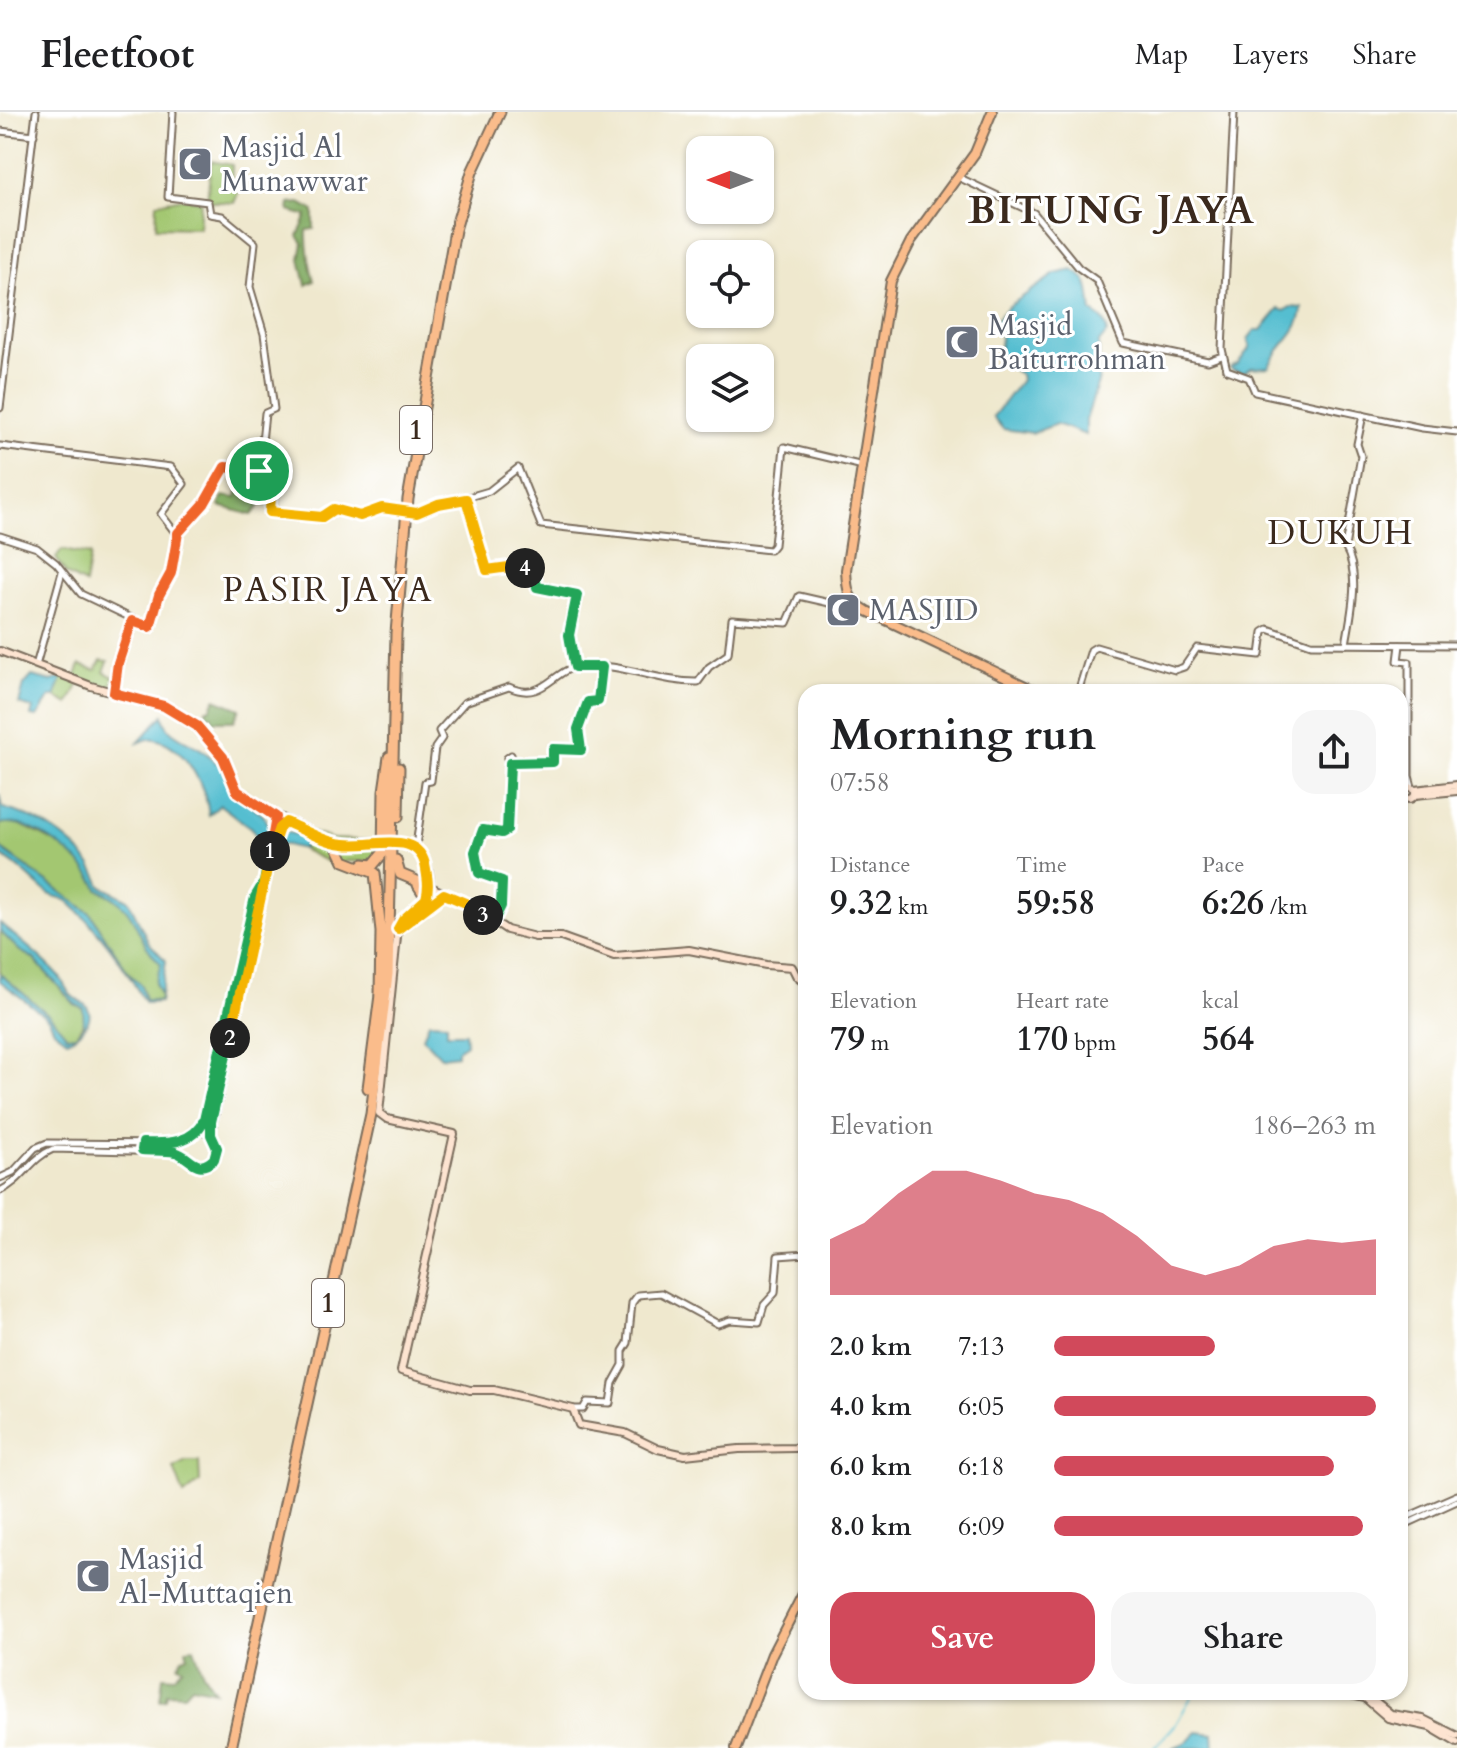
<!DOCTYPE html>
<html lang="en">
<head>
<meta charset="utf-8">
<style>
	body { margin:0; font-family:Cardo,serif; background:#f6f6f6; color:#202124; height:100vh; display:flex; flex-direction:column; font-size:30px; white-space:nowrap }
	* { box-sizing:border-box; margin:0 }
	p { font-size:26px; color:#757577 }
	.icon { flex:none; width:44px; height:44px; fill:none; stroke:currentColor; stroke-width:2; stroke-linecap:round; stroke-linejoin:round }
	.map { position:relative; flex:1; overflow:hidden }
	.drawer { position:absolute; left:798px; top:572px; width:610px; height:1016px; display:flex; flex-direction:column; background:#fff; border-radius:24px; box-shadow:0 2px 6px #0004 }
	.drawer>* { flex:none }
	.needle { width:52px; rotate:270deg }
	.fabs { position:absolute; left:686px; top:24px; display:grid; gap:16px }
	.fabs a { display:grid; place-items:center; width:88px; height:88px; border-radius:16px; background:#fff; box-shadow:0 2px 6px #0004; font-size:40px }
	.pin { position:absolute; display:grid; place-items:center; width:68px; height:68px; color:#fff; margin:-34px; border:4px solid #fff; border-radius:50%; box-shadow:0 2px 8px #0007 }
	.km { position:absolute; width:40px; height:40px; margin:-20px; border-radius:50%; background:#222; color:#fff; font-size:22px; line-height:40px; text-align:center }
	.round { display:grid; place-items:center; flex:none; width:84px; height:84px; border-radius:24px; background:#f6f6f6 }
	.headline { display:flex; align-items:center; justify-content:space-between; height:136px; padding:0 32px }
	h1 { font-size:44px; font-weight:700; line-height:60px }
	.figures { display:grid; grid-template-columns:repeat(3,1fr); gap:12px; height:136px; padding:8px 32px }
	.figures div { display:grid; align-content:center }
	.figures b { font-size:34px; font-weight:700 }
	.figures small { font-size:22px; font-weight:400 }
	.figures p { font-size:22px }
	.chart { height:224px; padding:16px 32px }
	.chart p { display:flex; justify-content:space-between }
	.chart svg { width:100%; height:144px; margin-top:8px; fill:#d1495b; opacity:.7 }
	.action { display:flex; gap:16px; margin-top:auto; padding:16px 32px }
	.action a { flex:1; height:92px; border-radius:24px; background:#d1495b; color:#fff; font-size:32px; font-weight:700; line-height:92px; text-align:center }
	.action a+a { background:#f6f6f6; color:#202124 }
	ul { padding:0 32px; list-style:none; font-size:26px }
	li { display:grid; grid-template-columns:128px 96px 1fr; align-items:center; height:60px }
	li i { height:20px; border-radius:10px; background:#d1495b }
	header { display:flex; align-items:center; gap:48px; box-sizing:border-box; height:112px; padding:0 40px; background:#fff; border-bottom:2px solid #e0e0e0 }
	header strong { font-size:38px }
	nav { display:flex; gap:44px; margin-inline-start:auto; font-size:28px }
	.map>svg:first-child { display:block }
	.green { fill:#a3c771; stroke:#6f7848; stroke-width:2 }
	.forest { fill:#82ac63; stroke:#5e6b40; stroke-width:2 }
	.water { fill:#54bed0; stroke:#487477; stroke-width:2 }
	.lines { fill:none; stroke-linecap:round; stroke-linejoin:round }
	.stream { stroke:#54bed0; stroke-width:2 }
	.tertiary-casing { stroke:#7a6c5c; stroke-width:9 }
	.secondary-casing { stroke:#7a6c5c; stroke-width:10 }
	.trunk-casing { stroke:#7a6c5c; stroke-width:12 }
	.motorway-casing { stroke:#7a6c5c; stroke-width:13 }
	.tertiary { stroke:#fff; stroke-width:5 }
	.secondary { stroke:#fde4d1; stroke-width:6 }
	.trunk { stroke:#fabc8b; stroke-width:8 }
	.motorway { stroke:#fabc8b; stroke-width:9 }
	.tertiary-bridge-casing { stroke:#7a6c5c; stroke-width:9; stroke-linecap:butt }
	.secondary-bridge-casing { stroke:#7a6c5c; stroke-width:10; stroke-linecap:butt }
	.tertiary-bridge { stroke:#fff; stroke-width:5 }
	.secondary-bridge { stroke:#fde4d1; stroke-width:6 }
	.split-1-casing { stroke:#fff; stroke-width:16 }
	.split-2-casing { stroke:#fff; stroke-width:16 }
	.split-3-casing { stroke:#fff; stroke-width:16 }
	.split-4-casing { stroke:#fff; stroke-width:16 }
	.split-5-casing { stroke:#fff; stroke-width:16 }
	.split-1 { stroke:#f0652b; stroke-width:10 }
	.split-2 { stroke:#22a559; stroke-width:10 }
	.split-3 { stroke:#f5b400; stroke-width:10 }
	.split-4 { stroke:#22a559; stroke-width:10 }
	.split-5 { stroke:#f5b400; stroke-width:10 }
	.labels { text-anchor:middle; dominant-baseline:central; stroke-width:6; stroke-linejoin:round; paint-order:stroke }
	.shield { fill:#fff; stroke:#766a62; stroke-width:2 }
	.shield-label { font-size:28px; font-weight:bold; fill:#3b2a1e }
	.worship-label { font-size:30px; fill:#5b616d; stroke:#fff; text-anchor:start }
	.quarter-label { font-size:34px; letter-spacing:2px; fill:#3b2a1e; stroke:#fff }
	.district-label { font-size:38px; font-weight:bold; letter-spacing:2px; fill:#3b2a1e; stroke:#fff }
</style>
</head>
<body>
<header>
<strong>Fleetfoot</strong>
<nav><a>Map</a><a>Layers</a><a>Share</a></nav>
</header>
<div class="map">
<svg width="1457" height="1636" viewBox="0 0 1457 1636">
	<rect width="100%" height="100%" fill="#fff"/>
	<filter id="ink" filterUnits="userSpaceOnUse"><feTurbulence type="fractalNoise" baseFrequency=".0125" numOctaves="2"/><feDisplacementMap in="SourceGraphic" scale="16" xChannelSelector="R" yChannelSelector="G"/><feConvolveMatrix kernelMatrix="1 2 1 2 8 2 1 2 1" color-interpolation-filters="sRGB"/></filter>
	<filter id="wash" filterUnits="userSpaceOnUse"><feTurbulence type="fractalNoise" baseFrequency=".006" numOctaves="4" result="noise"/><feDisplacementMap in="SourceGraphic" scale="32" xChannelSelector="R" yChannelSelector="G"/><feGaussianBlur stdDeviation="1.8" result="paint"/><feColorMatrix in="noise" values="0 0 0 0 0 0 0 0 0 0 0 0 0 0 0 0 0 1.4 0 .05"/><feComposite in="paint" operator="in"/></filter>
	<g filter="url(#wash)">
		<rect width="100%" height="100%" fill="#efe8ce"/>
		<g class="green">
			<path d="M211,49L232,53L231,76L239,79L234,91L207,89Z"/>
			<path d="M182,86L201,89L199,116L156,115L157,91Z"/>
			<path d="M62,438L90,443L85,472L66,462L56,446Z"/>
			<path d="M101,548L108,549L104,560L114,565L109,581L79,571L69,592L55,585L64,561L75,566L80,553L96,558Z"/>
			<path d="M12,709C27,716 65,732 76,745C93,764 100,779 124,790L152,842L162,852L155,871L161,885L158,889L145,888L141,873L129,862L90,801L0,736V712Z"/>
			<path d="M309,720L332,727L382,729L373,750L346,749L341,756L303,738Z"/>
			<path d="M0,819L20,839L33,846L74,892L83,896L86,906L76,923L67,924L51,905L0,862Z"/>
			<path d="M186,1350H199L200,1370L184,1383L174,1357Z"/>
		</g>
		<g class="forest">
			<path d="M300,91L314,99V117L307,118C306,136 310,154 314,169L306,173L300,147L303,131L298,124L307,104L289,99L290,92Z"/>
			<path d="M252,360L259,361V372H270V382L280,384V396L262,391L252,403L219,394L223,384L236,386L239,378L249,380Z"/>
			<path d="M215,587L240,597L234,609H213L211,603H206V597H210Z"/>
			<path d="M194,1536L203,1561L215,1579L192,1574L185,1582L167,1581L166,1587L160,1588L163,1564L174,1565L183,1556L178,1553L182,1546L188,1544L186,1537Z"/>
		</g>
		<g class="water">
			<path d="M1073,158C1092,169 1089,180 1092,200C1101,205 1107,210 1107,221L1099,231V267L1086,308V323L1056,312L1033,321L1003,317L993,305L1021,268L1020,262L998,248L1001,226L994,211L1008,195L1055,162Z"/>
			<path d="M1290,195L1302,196C1301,222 1276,234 1269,255L1250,256L1244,261L1232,258L1230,256L1238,252L1250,235L1248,227L1255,218H1261L1279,197L1285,199Z"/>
			<path d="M32,564L51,569L62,566L55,585H50L37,605L31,604L33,596L19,592L24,573Z"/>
			<path d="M163,603C165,628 200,629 215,650L222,651L233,678L263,703L271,716L306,725L303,737L258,726L251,716L220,693L209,703C206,675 186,634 155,627C148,625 142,630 138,631Z"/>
			<path d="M0,682L3,696C42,706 87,734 101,774L128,788L149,831L166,849L160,890L145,891C126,856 100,819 70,791C63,784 54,786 48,781C31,769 19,752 0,743V736L90,801L129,862L141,873L145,888L158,889L161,885L155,871L161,852C131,823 143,798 98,777C87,749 30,704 0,712Z"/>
			<path d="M0,811C19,828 40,843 57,862C63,868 65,877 71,883C75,888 82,889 86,894C97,907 78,925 67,928L54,918L49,907L0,869V862L51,905L67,924L76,923L84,914L83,896L75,892L33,846L20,839L0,819Z"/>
			<path d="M429,910L447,911V921H465L466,932L457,938V943L441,945L423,926Z"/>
			<path d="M1197,1620L1213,1622L1214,1636H1172L1187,1630Z"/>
		</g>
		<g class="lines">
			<path class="stream" d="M1154,1636L1176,1612L1194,1580"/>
		</g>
	</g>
	<g filter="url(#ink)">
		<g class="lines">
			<g class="tertiary-casing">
				<g id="tertiary">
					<path d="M173,0L168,85L208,90L210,102L222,104L255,131L250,175L264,222L274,297L265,301L259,359"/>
					<path d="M1234,0L1222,237L1227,258L1249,266L1255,280L1422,316L1457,320"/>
					<path d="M0,19L34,23"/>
					<path d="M958,65L1034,101L1079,156L1097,169L1123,231L1208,249L1222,244"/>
					<path d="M0,296L36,0"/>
					<path d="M0,334L171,355L184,372L161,402L177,423"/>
					<path d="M466,387L488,459L521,454L534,463L537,475L577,483L569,523L575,555"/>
					<path d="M414,401L489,379L518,356L541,413L770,438L774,433L784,335L863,354"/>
					<path d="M0,424L37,436L56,451L81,482L150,515L159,483L171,461L178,421L204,392L226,355L272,361L270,400L322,405L334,397L360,404L377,397L393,398"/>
					<path d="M1346,532C1351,502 1361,462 1345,435L1361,344L1357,332L1363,303"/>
					<path d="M1400,533L1398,549L1409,550V664L1412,675"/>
					<path d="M37,550L62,460"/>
					<path d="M1078,580L1091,538L1096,535L1175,558L1184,555L1197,536L1260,543L1263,520L1268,517L1311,532L1457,533"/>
					<path d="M114,581L118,551L132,509"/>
					<path d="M511,643L513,648L509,649L507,646Z"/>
					<path d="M510,651L553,652V637L581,638L578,617L588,590L598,589L602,555"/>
					<path d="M416,734L425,670L431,669L435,636L442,626L439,619L465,590L509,575C545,591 552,556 582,554C621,550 660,571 698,570L709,555L728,542L732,507L787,511L799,484L834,492L848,484"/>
					<path d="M494,809L501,794L502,769L479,761L475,742L483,718L502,721L507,718L508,648"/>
					<path d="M199,1018L206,1003L255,788L264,770L277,715L276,705"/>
					<path d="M211,1022L265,771"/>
					<path d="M0,1066L13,1060L35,1036L47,1031L173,1032L202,1019L211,1023L217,1036L214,1047L202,1054C188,1053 185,1042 172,1040L53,1037C31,1046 22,1069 0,1079"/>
					<path d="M573,1297H583L587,1290L610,1291L613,1271L623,1253V1239L628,1231L632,1191L638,1183L661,1181L718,1212L730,1208L759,1210L764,1193L775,1181L778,1144L806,1142"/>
					<path d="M1400,1408L1457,1383"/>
					<path d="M1400,1415L1457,1389"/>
				</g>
			</g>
			<g class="secondary-casing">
				<g id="secondary">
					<path d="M0,539L91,574L166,595L203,619L223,645L235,676L261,696L331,729L376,732"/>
					<circle cx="1409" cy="681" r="6"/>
					<path d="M1415,678L1457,673"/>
					<path d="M1415,683L1457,679"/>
					<path d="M402,732C426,733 436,767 426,788C420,800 404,803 398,815L379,1001L387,1007L454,1022L401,1259L470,1278H494L573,1297L579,1313L625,1321L658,1337L685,1343L739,1337L795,1336L806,1332"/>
					<path d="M429,774L468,792L507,818L535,825H561L614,844L689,838L766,853L792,855L797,865L806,872"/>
					<path d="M1338,1580L1365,1586L1388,1606L1430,1615L1457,1631"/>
					<path d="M1364,1580L1391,1602L1423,1607L1457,1624"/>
				</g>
			</g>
			<g class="trunk-casing">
				<g id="trunk">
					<path d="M992,0L975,41L911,129L891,169L846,458C847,480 848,488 867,499L1038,580"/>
					<path d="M736,1636L772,1542L806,1476"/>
				</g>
			</g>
			<g class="motorway-casing">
				<g id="motorway">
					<path d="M398,705L399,656"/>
					<path d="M335,730L344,749L375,761L381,820L380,883"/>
					<path d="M396,748L400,762L429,774"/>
					<path d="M363,752L373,753L383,741L384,679L389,645"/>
					<path d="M418,773L425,784L424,791"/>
					<path d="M368,976L380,883"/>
					<path d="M231,1636L371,1002L388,862L396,521L408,387L455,118L472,60L500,0"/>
				</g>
			</g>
			<use href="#tertiary" class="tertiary"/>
			<use href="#secondary" class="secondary"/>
			<use href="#trunk" class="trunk"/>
			<use href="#motorway" class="motorway"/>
			<g class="tertiary-bridge-casing">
				<path id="tertiary-bridge" d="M393,398L414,401"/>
			</g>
			<g class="secondary-bridge-casing">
				<path id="secondary-bridge" d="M376,732H402"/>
			</g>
			<use href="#tertiary-bridge" class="tertiary-bridge"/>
			<use href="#secondary-bridge" class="secondary-bridge"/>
		</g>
	</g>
	<g class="lines" filter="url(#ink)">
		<g class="split-1-casing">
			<path id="split-1" d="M259,359L225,355L204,392L178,421L171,461L159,483L150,515L132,509L118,551L114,581L164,594L197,614L223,645L237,679L276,705L270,739"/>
		</g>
		<g class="split-2-casing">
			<path id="split-2" d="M230,926L211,1010V1023L217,1036L214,1047C196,1064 191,1044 175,1040C165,1038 153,1039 142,1038L143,1031C167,1032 193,1032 204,1008L255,785L264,770L270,739"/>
		</g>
		<g class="split-3-casing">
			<path id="split-3" d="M230,926L271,739L279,716L286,710C304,718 324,730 344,732C374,736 420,716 426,757C428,769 429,776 426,787L403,808L398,817L444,782L468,792L483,803"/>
		</g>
		<g class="split-4-casing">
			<path id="split-4" d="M483,803L493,810L501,794L502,769L479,761L475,740L483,718L502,721L507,718L510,651L553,650V637L581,638L578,617L588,590L598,589L602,555H575L574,551L569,523L577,483L537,475L535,464L525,456"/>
		</g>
		<g class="split-5-casing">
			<path id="split-5" d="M259,359L272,362L270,400L322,405L334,397L360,404L382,396L417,401L438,392L466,387L487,458L516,454L525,456"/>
		</g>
		<use href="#split-1" class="split-1"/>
		<use href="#split-2" class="split-2"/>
		<use href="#split-3" class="split-3"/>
		<use href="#split-4" class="split-4"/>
		<use href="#split-5" class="split-5"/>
	</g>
	<defs>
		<g id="mosque-square" transform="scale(1.8)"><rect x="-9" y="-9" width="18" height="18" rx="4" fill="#6b7280" stroke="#fff"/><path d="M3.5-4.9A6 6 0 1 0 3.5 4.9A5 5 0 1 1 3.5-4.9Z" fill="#fff"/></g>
	</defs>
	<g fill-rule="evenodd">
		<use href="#mosque-square" x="195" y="52"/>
		<use href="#mosque-square" x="962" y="230"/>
		<use href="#mosque-square" x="843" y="498"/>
		<use href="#mosque-square" x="93" y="1464"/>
	</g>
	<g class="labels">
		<g class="shield">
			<rect x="400" y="294" width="32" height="48" rx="6"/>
			<rect x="312" y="1167" width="32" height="48" rx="6"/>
		</g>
		<g class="shield-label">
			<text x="416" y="318">1</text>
			<text x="328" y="1191">1</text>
		</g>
		<g class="worship-label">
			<text x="221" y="35">Masjid Al<tspan x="221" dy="34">Munawwar</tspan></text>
			<text x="988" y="213">Masjid<tspan x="988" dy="34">Baiturrohman</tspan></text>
			<text x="869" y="498">MASJID</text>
			<text x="119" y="1447">Masjid<tspan x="119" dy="34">Al-Muttaqien</tspan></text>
		</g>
		<g class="quarter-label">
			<text x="1341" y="421">DUKUH</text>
			<text x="328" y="478">PASIR JAYA</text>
		</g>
		<g class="district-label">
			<text x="1112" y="99">BITUNG JAYA</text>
		</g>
	</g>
</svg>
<div class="fabs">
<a><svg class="needle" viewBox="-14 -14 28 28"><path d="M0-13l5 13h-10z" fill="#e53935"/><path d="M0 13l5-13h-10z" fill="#757577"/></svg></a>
<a><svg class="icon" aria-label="locate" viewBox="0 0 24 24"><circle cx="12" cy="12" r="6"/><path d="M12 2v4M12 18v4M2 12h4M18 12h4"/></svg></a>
<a><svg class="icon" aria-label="layers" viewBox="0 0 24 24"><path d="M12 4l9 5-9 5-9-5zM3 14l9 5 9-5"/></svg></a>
</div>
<div class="pin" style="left:259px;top:359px;background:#1e9e55"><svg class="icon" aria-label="arrive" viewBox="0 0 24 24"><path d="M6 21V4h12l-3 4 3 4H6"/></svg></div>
<b class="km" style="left:270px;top:739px">1</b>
<b class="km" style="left:230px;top:926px">2</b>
<b class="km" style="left:483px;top:803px">3</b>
<b class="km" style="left:525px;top:456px">4</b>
<section class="drawer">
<div class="headline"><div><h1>Morning run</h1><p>07:58</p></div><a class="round"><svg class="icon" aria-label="share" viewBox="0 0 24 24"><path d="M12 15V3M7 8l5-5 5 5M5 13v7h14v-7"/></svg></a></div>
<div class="figures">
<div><p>Distance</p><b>9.32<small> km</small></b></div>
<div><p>Time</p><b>59:58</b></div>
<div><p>Pace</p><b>6:26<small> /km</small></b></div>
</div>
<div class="figures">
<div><p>Elevation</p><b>79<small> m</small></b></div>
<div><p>Heart rate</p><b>170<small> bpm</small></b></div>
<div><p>kcal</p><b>564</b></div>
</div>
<div class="chart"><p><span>Elevation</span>186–263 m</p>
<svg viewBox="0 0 160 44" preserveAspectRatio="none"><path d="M0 44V27L10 22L20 13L30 6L40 6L50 9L60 13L70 15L80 19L90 26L100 35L110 38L120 35L130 29L140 27L150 28L160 27V44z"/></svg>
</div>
<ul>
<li><b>2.0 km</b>7:13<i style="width:50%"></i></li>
<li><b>4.0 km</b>6:05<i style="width:100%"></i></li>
<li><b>6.0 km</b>6:18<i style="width:87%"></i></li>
<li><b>8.0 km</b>6:09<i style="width:96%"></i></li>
</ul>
<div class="action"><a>Save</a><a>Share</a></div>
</section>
</div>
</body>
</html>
